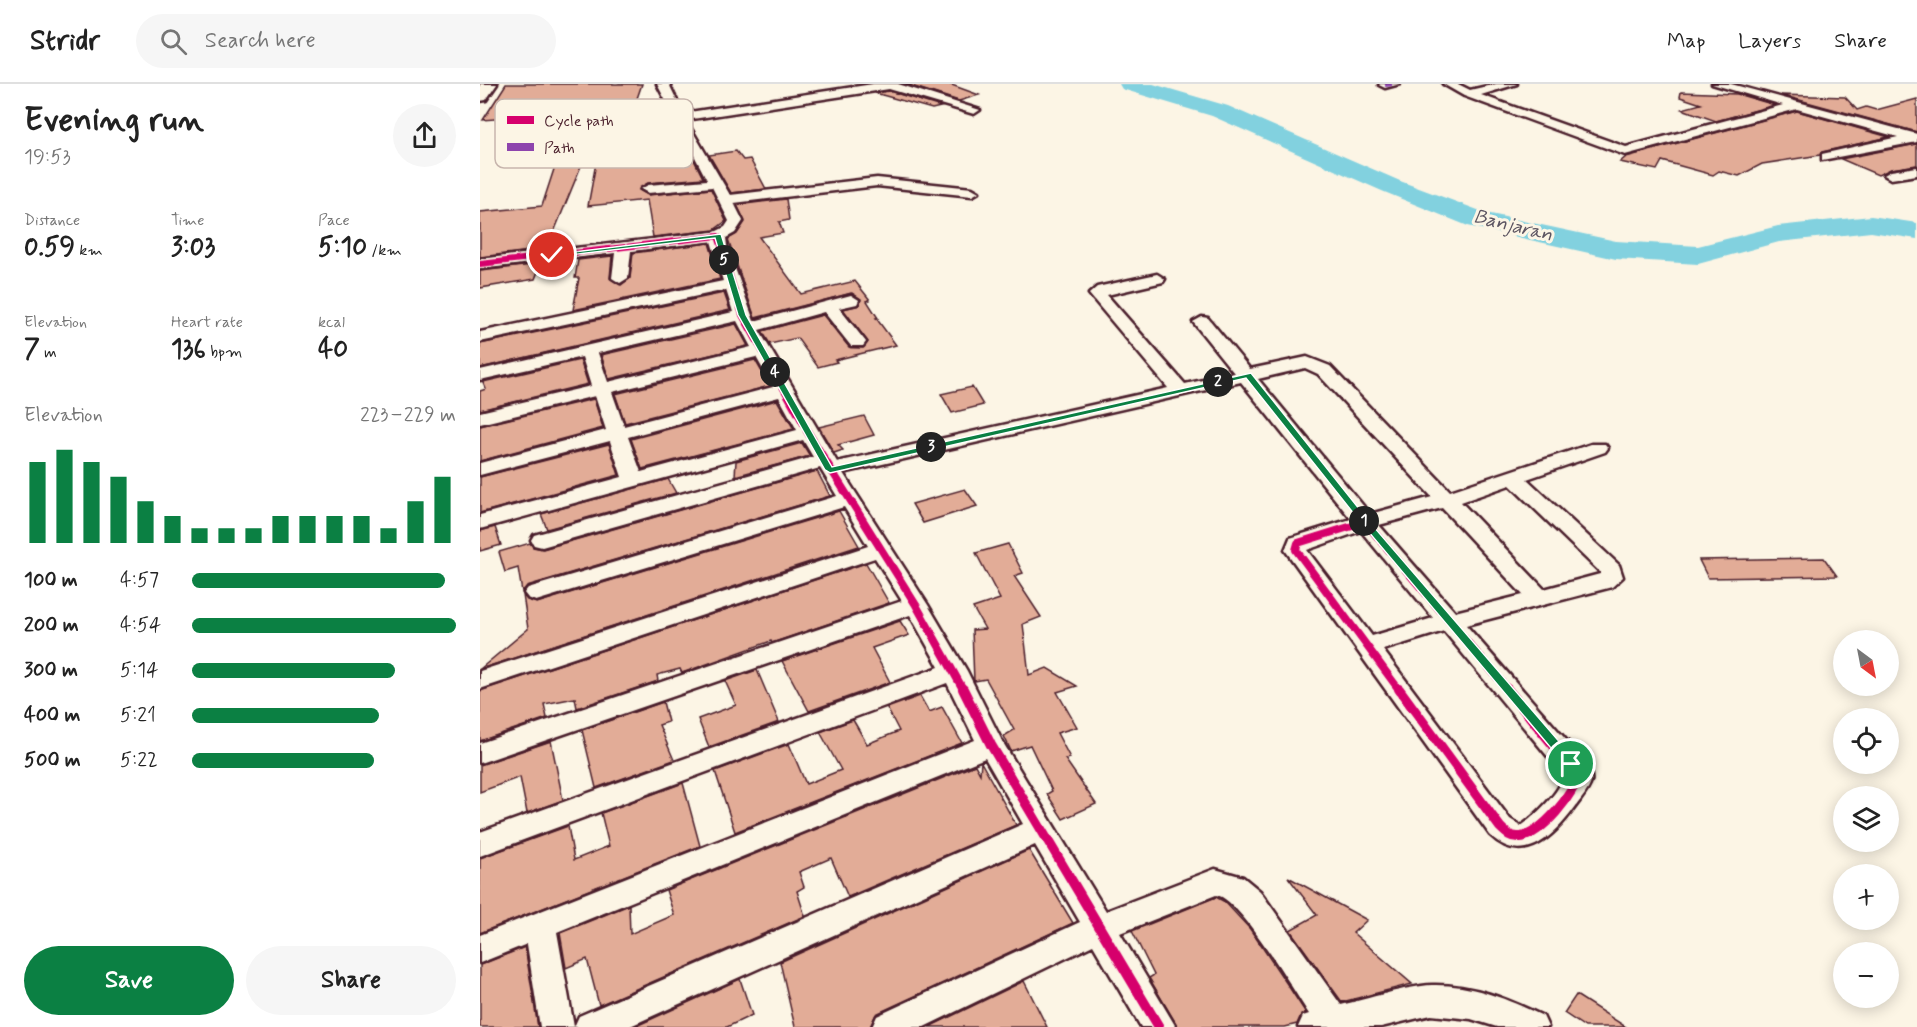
<!DOCTYPE html>
<html lang="en">
<head>
<meta charset="utf-8">
<style>
	body { margin:0; font-family:Mynerve,sans-serif; background:#f6f6f6; color:#222; height:100vh; display:flex; flex-direction:column; font-size:22px; white-space:nowrap }
	* { box-sizing:border-box; margin:0 }
	p { font-size:20px; color:#767676 }
	.icon { flex:none; width:33px; height:33px; fill:none; stroke:currentColor; stroke-width:2; stroke-linecap:round; stroke-linejoin:round }
	.map { position:relative; flex:1; overflow:hidden }
	.side { display:flex; flex-direction:column; background:#fff; width:480px }
	.side>* { flex:none }
	.needle { width:39px; rotate:148deg }
	.buttons { position:absolute; left:1353px; top:546px; display:grid; gap:12px }
	.buttons a { display:grid; place-items:center; width:66px; height:66px; border-radius:50%; background:#fff; box-shadow:0 3px 15px #0003; font-size:30px }
	.pin { position:absolute; display:grid; place-items:center; width:51px; height:51px; color:#fff; margin:-26px; border:3px solid #fff; border-radius:50%; box-shadow:0 2px 6px #0007 }
	.km { position:absolute; width:30px; height:30px; margin:-15px; border-radius:50%; background:#222; color:#fff; font-size:16px; line-height:30px; text-align:center }
	.round { display:grid; place-items:center; flex:none; width:63px; height:63px; border-radius:32px; background:#f6f6f6 }
	.head { display:flex; align-items:center; justify-content:space-between; height:102px; padding:0 24px }
	h1 { font-size:33px; font-weight:700; line-height:45px }
	.figures { display:grid; grid-template-columns:repeat(3,1fr); gap:9px; height:102px; padding:6px 24px }
	.figures div { display:grid; align-content:center }
	.figures b { font-size:26px; font-weight:700 }
	.figures small { font-size:16px; font-weight:400 }
	.figures p { font-size:16px }
	.chart { height:168px; padding:12px 24px }
	.chart p { display:flex; justify-content:space-between }
	.chart svg { width:100%; height:108px; margin-top:6px; stroke:#0b8043; stroke-width:6 }
	.action { display:flex; gap:12px; margin-top:auto; padding:12px 24px }
	.action a { flex:1; height:69px; border-radius:36px; background:#0b8043; color:#fff; font-size:24px; font-weight:700; line-height:69px; text-align:center }
	.action a+a { background:#f6f6f6; color:#222 }
	ul { padding:0 24px; list-style:none; font-size:20px }
	li { display:grid; grid-template-columns:96px 72px 1fr; align-items:center; height:45px }
	li i { height:15px; border-radius:8px; background:#0b8043 }
	header { display:flex; align-items:center; gap:36px; box-sizing:border-box; height:84px; padding:0 30px; background:#fff; border-bottom:2px solid #e0e0e0 }
	header strong { font-size:28px }
	nav { display:flex; gap:33px; margin-inline-start:auto; font-size:21px }
	.search { width:420px; height:54px; background:#f6f6f6; display:flex; align-items:center; gap:15px; box-sizing:border-box; padding:0 21px; border-radius:33px; color:#767676; font-size:22px }
	main { display:flex; flex:1; min-height:0 }
	.map>svg:first-child { display:block }
	.lines { fill:none; stroke-linecap:round; stroke-linejoin:round }
	.river { fill:#82d1df; fill-rule:evenodd }
	.building { fill:#e2ac97; stroke:#4a1f2b; stroke-width:1.5 }
	.minor-casing { stroke:#4a1f2b; stroke-width:5 }
	.trunk-casing { stroke:#4a1f2b; stroke-width:5 }
	.minor { fill:#fcf5e5; fill-rule:evenodd }
	.trunk { fill:#fcf5e5; fill-rule:evenodd }
	.quiet { stroke:#8e44ad; stroke-width:4; stroke-dasharray:7 4; stroke-linecap:butt }
	.cycleway-far2-casing { stroke:#fcf5e5; stroke-width:9 }
	.cycleway-far1-casing { stroke:#fcf5e5; stroke-width:11 }
	.cycleway-casing { stroke:#fcf5e5; stroke-width:14 }
	.cycleway-far2 { stroke:#d6006c; stroke-width:6 }
	.cycleway-far1 { stroke:#d6006c; stroke-width:8 }
	.cycleway { stroke:#d6006c; stroke-width:10 }
	.route { fill:#0b8043; stroke:#fff; stroke-width:1.5 }
	.labels { text-anchor:middle; dominant-baseline:central; stroke-width:6; stroke-linejoin:round; paint-order:stroke }
	.far-water-label { font-size:20px; font-style:italic; fill:#5b5461; stroke:#fcf5e5 }
	.key { fill:#fcf5e5; stroke:#c7b5ad; stroke-width:1.5 }
	.key-label { font-size:16px; fill:#4a1f2b }
</style>
</head>
<body>
<header>
<strong>Stridr</strong>
<div class="search"><svg class="icon" aria-label="search" viewBox="0 0 24 24"><circle cx="10" cy="10" r="6"/><path d="M15 15l6 6"/></svg>Search here</div>
<nav><a>Map</a><a>Layers</a><a>Share</a></nav>
</header>
<main>
<section class="side">
<div class="head"><div><h1>Evening run</h1><p>19:53</p></div><a class="round"><svg class="icon" aria-label="share" viewBox="0 0 24 24"><path d="M12 15V3M7 8l5-5 5 5M5 13v7h14v-7"/></svg></a></div>
<div class="figures">
<div><p>Distance</p><b>0.59<small> km</small></b></div>
<div><p>Time</p><b>3:03</b></div>
<div><p>Pace</p><b>5:10<small> /km</small></b></div>
</div>
<div class="figures">
<div><p>Elevation</p><b>7<small> m</small></b></div>
<div><p>Heart rate</p><b>136<small> bpm</small></b></div>
<div><p>kcal</p><b>40</b></div>
</div>
<div class="chart"><p><span>Elevation</span>223–229 m</p>
<svg viewBox="0 0 160 44" preserveAspectRatio="none"><path d="M5 44V11M15 44V6M25 44V11M35 44V17M45 44V27M55 44V33M65 44V38M75 44V38M85 44V38M95 44V33M105 44V33M115 44V33M125 44V33M135 44V38M145 44V27M155 44V17"/></svg>
</div>
<ul>
<li><b>100 m</b>4:57<i style="width:96%"></i></li>
<li><b>200 m</b>4:54<i style="width:100%"></i></li>
<li><b>300 m</b>5:14<i style="width:77%"></i></li>
<li><b>400 m</b>5:21<i style="width:71%"></i></li>
<li><b>500 m</b>5:22<i style="width:69%"></i></li>
</ul>
<div class="action"><a>Save</a><a>Share</a></div>
</section>
<div class="map">
<svg width="1437" height="943" viewBox="0 0 1437 943">
	<rect width="100%" height="100%" fill="#fcf5e5"/>
	<filter id="ink" filterUnits="userSpaceOnUse"><feTurbulence type="fractalNoise" baseFrequency=".0167" numOctaves="2"/><feDisplacementMap in="SourceGraphic" scale="12" xChannelSelector="R" yChannelSelector="G"/><feConvolveMatrix kernelMatrix="1 2 1 2 8 2 1 2 1" color-interpolation-filters="sRGB"/></filter>
	<g filter="url(#ink)">
		<g class="lines">
			<path class="river" d="M639,0H673L748,22L920,97L1006,129L1136,157L1218,162L1298,142L1391,132L1437,139V155L1391,148L1299,158L1218,180L1136,175L988,142L902,107L732,32L642,5Z"/>
		</g>
		<g class="building">
			<path d="M26,0H162L153,26L176,22L204,76L213,74L223,94L168,99L159,106L168,111L231,105L246,137L234,146L173,153L167,116L108,122L118,68L108,65L67,165L0,173V128L62,122L77,76H70L88,29L3,36Z"/>
			<path d="M425,0H469L499,11L479,17Z"/>
			<path d="M409,7L461,23L452,25L395,9Z"/>
			<path d="M1201,8L1257,10L1295,21L1236,37L1202,25L1221,20L1200,13Z"/>
			<path d="M1301,11L1365,13L1377,26L1386,23L1396,26L1437,15V48Z"/>
			<path d="M1317,27L1409,53L1342,68L1340,71L1282,80L1259,92L1239,87L1233,91L1182,77L1177,86L1140,78L1146,73Z"/>
			<path d="M1437,60V81L1411,85L1398,91L1361,75Z"/>
			<path d="M256,67L263,76L270,75L286,105L251,109L229,71Z"/>
			<path d="M306,115L309,136L299,138L303,149L279,153L321,210L375,197L390,216L387,217L398,234H396L416,261L355,276L357,278L338,283L317,254L290,260L282,247L343,231L369,263L383,264L388,258L363,225L379,221L381,215L372,209L275,234L248,155L257,150L265,138L257,121Z"/>
			<path d="M229,159L240,195L93,226L99,194H95L98,176L132,172L130,194L141,201L150,194L153,169Z"/>
			<path d="M61,180L55,195L0,204V187Z"/>
			<path d="M244,209L250,226L0,284V260Z"/>
			<path d="M256,240L268,262L129,295L121,271Z"/>
			<path d="M100,276L108,300L0,326V307L6,305L3,298Z"/>
			<path d="M275,276L290,302L145,339L135,310Z"/>
			<path d="M492,303L503,321L472,329L461,310Z"/>
			<path d="M114,315L123,344L0,377V342Z"/>
			<path d="M297,316L314,345L162,385L151,355Z"/>
			<path d="M384,332L394,351L358,361L363,366L354,369L339,343Z"/>
			<path d="M322,359L330,372L255,392L256,377Z"/>
			<path d="M129,360L139,391L0,429V393Z"/>
			<path d="M337,387L350,412L47,502L42,508L38,484L25,488L19,468L50,459L53,463L63,465Z"/>
			<path d="M188,395L196,409L67,445L61,430Z"/>
			<path d="M485,405L497,422L443,439L432,420Z"/>
			<path d="M359,427L379,462L0,585L48,545L43,511L47,516L57,519Z"/>
			<path d="M15,443L21,461L0,467V447Z"/>
			<path d="M528,460L543,489L534,492L561,533L543,540L549,591L567,584L597,602L577,608L597,643L577,649L590,674L585,675L616,720L583,735L567,710L572,707L550,661L531,667L524,652L534,646L506,595L494,597L492,546L505,545L493,524L520,515L496,469Z"/>
			<path d="M1344,474L1357,492L1228,494L1219,476Z"/>
			<path d="M386,479L409,519L292,559L291,557L202,589L200,585L177,591L178,597L97,624L95,614L64,620L67,634L0,657V607Z"/>
			<path d="M420,537L429,551L392,564L410,598L329,627L302,577Z"/>
			<path d="M277,586L299,638L229,663L218,635L256,621L245,597Z"/>
			<path d="M440,612L449,628L462,623L482,659L255,748L235,687L309,660L326,700L361,686L340,648L373,636L387,660L419,647L407,624Z"/>
			<path d="M183,618L188,638L179,641L194,676L116,704L102,646Z"/>
			<path d="M71,657L83,716L47,729L40,693L0,708V681Z"/>
			<path d="M501,678L536,741L368,813L351,774L319,788L324,803L317,807L325,832L119,921L107,875L86,884L80,849L149,821L150,850L194,831L186,806L495,681L500,690Z"/>
			<path d="M203,699L220,762L0,849V774L88,742L94,776L129,762L121,729Z"/>
			<path d="M549,766L593,839L396,930L390,943H315L300,878Z"/>
			<path d="M808,793L887,836L873,849L932,900L862,918L810,846L837,831Z"/>
			<path d="M736,813L745,818L770,845L809,903L826,929L821,931L817,940L805,943H698L669,894L674,891L652,847Z"/>
			<path d="M45,863L58,943H0V881Z"/>
			<path d="M260,895L272,931L247,943H154Z"/>
			<path d="M544,897L567,943H449Z"/>
			<path d="M1096,911L1146,943H1105L1084,929Z"/>
		</g>
		<g class="lines">
			<g class="minor-casing">
				<g id="minor">
					<path d="M177,0H189L203,29L393,0H418L500,26L494,30L409,5L206,36L250,111L397,94L492,104L499,108L492,112L397,102L254,119L263,137L255,149L246,154L247,162L274,237L371,211L379,216L377,220L359,224L386,258L383,262H371L344,228L279,246L357,378L688,304L609,210L617,203L677,190L685,195L683,198L627,211L705,300L754,289L713,238L722,233L728,234L770,285L827,273L850,282L970,407L1111,360H1125L1128,364L1125,368L1047,395L1139,481L1143,493L1132,503L986,541L1101,673C1105,680 1113,689 1111,698C1109,706 1101,715 1096,722C1075,751 1044,784 1010,751L805,466L810,454L871,435L761,298L363,389L448,521L487,587L522,657L626,827L735,785L763,793L780,807L861,921C887,915 927,902 952,901C992,900 1027,915 1063,932L1068,943H1017L991,935L951,931L901,943H818L823,932L829,930C814,907 759,813 736,811L640,849L696,943H661L613,861L444,943H392L397,932L600,838L555,761L148,943H94L99,932L543,740L505,674L77,848L94,943H60L47,860L0,879V851L495,656L467,599L0,772V748L459,583L430,531L0,679V659L422,517L395,474L0,605V587L388,462L364,423L56,517L48,514L44,509L48,504L357,412L340,384L62,463L54,461L51,456L54,451L333,373L323,356L0,445V431L142,393L130,357L0,391V379L126,346L115,312L0,340V328L111,302L102,273L0,296V286L253,228L246,206L0,258V248L243,197L231,157L151,167L148,194L140,199L132,194L135,169L0,185V175L235,148L245,143L249,137L232,103L168,109L161,105L168,101L227,96ZM257,237L271,263L128,298L118,269ZM276,273L293,303L144,342L132,308ZM825,284L838,290L952,413L890,430L778,295ZM299,313L317,346L161,388L148,353ZM1030,401L1120,488V490L1064,505L981,418ZM962,424L1043,511L975,528L899,441ZM881,447L953,534L892,552L827,466ZM964,547L1083,691C1083,706 1054,733 1041,742L1030,735L903,566Z"/>
					<path d="M920,0L905,4L899,1L900,0Z"/>
					<path d="M963,0H978L990,6L1016,0H1037L1001,11L1146,63L1303,21L1232,0H1251L1437,50V58L1342,76V70L1418,53L1317,25L1145,71L984,12Z"/>
					<path d="M1437,83V91L1411,95L1404,91L1411,87Z"/>
				</g>
			</g>
			<g class="trunk-casing">
				<path id="trunk" d="M0,0H17L6,16L0,17Z"/>
			</g>
			<use href="#minor" class="minor"/>
			<use href="#trunk" class="trunk"/>
			<path class="quiet" d="M905,1L914,0"/>
			<g class="cycleway-far2-casing">
				<path id="cycleway-far2" d="M0,180L238,152L262,231L328,349"/>
			</g>
			<g class="cycleway-far1-casing">
				<g id="cycleway-far1">
					<path d="M327,347L436,521L484,607"/>
					<path d="M920,607L816,466L818,459L885,438L1029,607"/>
				</g>
			</g>
			<g class="cycleway-casing">
				<g id="cycleway">
					<path d="M483,605L511,661L679,943"/>
					<path d="M919,605L1020,743C1026,749 1031,754 1040,753C1060,752 1097,708 1097,690L1027,605"/>
				</g>
			</g>
			<use href="#cycleway-far2" class="cycleway-far2"/>
			<use href="#cycleway-far1" class="cycleway-far1"/>
			<use href="#cycleway" class="cycleway"/>
		</g>
	</g>
	<path class="route" d="M241,150L266,231L352,383L771,289L888,436L1096,677V683H1087L882,440L766,294L350,389L345,386L258,231L235,154L72,173L69,171Z"/>
	<g class="labels">
		<g class="far-water-label">
			<text transform="translate(1033 142) rotate(14)">Banjaran</text>
		</g>
	</g>
	<rect x="15" y="15" width="198" height="69" rx="9" class="key"/>
	<rect x="27" y="32" width="27" height="8" fill="#d6006c"/>
	<rect x="27" y="59" width="27" height="8" fill="#8e44ad"/>
	<g class="key-label">
		<text x="64" y="42">Cycle path</text>
		<text x="64" y="69">Path</text>
	</g>
</svg>
<div class="buttons">
<a><svg class="needle" viewBox="-14 -14 28 28"><path d="M0-13l5 13h-10z" fill="#e53935"/><path d="M0 13l5-13h-10z" fill="#767676"/></svg></a>
<a><svg class="icon" aria-label="locate" viewBox="0 0 24 24"><circle cx="12" cy="12" r="6"/><path d="M12 2v4M12 18v4M2 12h4M18 12h4"/></svg></a>
<a><svg class="icon" aria-label="layers" viewBox="0 0 24 24"><path d="M12 4l9 5-9 5-9-5zM3 14l9 5 9-5"/></svg></a>
<a>+</a>
<a>−</a>
</div>
<div class="pin" style="left:1091px;top:680px;background:#1e9e55"><svg class="icon" aria-label="arrive" viewBox="0 0 24 24"><path d="M6 21V4h12l-3 4 3 4H6"/></svg></div>
<div class="pin" style="left:72px;top:171px;background:#d93025"><svg class="icon" aria-label="check" viewBox="0 0 24 24"><path d="M5 12l5 5 9-10"/></svg></div>
<b class="km" style="left:884px;top:437px">1</b>
<b class="km" style="left:738px;top:298px">2</b>
<b class="km" style="left:451px;top:363px">3</b>
<b class="km" style="left:295px;top:288px">4</b>
<b class="km" style="left:244px;top:176px">5</b>
</div>
</main>
</body>
</html>
